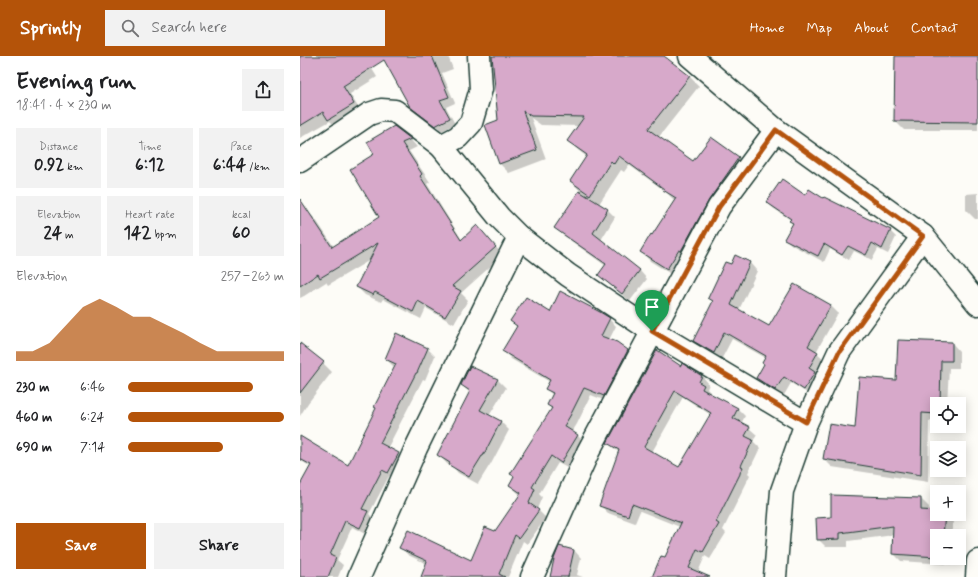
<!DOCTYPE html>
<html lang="en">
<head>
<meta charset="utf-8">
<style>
	body { margin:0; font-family:Mynerve,sans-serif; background:#f2f2f2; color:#202124; height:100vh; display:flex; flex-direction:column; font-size:15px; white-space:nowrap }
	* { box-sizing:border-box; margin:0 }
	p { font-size:13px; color:#757577 }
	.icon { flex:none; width:22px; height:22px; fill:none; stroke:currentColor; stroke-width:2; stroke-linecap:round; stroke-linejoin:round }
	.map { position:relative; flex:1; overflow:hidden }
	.details { display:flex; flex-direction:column; background:#fff; width:300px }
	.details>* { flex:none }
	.fabs { position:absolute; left:630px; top:341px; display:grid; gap:8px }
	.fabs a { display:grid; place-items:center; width:36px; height:36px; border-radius:0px; background:#fff; box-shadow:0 2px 10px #0003; font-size:20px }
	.pin { position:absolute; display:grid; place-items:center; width:34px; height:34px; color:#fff; margin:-41px -17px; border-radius:50% 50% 50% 0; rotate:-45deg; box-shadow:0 0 4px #0007 }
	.pin .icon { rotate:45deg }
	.round { display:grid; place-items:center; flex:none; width:42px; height:42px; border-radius:0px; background:#f2f2f2 }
	.overview { display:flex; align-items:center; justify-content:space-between; height:68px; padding:0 16px }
	h1 { font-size:22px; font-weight:700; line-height:30px }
	.metrics { display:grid; grid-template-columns:repeat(3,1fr); gap:6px; height:68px; padding:4px 16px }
	.metrics div { display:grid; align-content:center; border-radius:0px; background:#f2f2f2; text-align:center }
	.metrics b { font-size:17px; font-weight:700 }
	.metrics small { font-size:11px; font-weight:400 }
	.metrics p { font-size:11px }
	.chart { height:112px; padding:8px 16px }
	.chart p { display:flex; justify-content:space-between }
	.chart svg { width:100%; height:72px; margin-top:4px; fill:#b45309; opacity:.7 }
	.cta { display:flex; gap:8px; margin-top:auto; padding:8px 16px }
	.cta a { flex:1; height:46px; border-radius:0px; background:#b45309; color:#fff; font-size:16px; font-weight:700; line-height:46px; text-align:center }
	.cta a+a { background:#f2f2f2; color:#202124 }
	ul { padding:0 16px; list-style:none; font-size:13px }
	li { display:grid; grid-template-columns:64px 48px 1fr; align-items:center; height:30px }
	li i { height:10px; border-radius:5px; background:#b45309 }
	header { display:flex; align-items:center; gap:24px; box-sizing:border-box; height:56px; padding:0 20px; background:#b45309; color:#fff }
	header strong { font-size:19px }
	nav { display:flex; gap:22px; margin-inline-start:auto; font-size:14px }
	.search { width:280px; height:36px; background:#f2f2f2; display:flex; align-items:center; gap:10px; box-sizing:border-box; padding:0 14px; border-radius:0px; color:#757577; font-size:15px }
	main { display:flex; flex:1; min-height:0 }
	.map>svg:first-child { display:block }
	.shadow { fill:#0003; fill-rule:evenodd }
	.building { fill:#d7a9ca; stroke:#1f3d34; fill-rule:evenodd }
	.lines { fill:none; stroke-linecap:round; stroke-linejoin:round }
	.minor-casing { stroke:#1f3d34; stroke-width:25 }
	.minor { stroke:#fdfcf7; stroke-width:22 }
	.route-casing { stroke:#fff; stroke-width:8 }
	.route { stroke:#b45309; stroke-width:5 }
</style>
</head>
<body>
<header>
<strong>Sprintly</strong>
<div class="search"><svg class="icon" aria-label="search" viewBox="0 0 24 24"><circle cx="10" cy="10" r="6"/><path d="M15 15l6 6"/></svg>Search here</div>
<nav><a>Home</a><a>Map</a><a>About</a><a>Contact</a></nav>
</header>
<main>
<section class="details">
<div class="overview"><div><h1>Evening run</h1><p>18:41 · 4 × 230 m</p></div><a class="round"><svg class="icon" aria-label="share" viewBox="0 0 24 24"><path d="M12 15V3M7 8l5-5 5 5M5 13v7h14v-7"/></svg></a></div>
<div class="metrics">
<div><p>Distance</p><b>0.92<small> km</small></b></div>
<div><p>Time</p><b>6:12</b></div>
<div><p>Pace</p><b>6:44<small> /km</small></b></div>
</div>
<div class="metrics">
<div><p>Elevation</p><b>24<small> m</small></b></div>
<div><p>Heart rate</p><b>142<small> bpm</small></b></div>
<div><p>kcal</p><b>60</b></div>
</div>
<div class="chart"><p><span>Elevation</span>257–263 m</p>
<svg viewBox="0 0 160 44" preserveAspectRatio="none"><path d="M0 44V38L10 38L20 33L30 22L40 11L50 6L60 11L70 17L80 17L90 22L100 27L110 33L120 38L130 38L140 38L150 38L160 38V44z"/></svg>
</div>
<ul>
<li><b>230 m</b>6:46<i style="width:80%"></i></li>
<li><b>460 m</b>6:24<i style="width:100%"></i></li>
<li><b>690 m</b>7:14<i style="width:61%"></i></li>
</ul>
<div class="cta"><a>Save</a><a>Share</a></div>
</section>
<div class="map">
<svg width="678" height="521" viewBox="0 0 678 521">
	<rect width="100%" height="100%" fill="#fdfcf7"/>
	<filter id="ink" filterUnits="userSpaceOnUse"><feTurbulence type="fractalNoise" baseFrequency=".025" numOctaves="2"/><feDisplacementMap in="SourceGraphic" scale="8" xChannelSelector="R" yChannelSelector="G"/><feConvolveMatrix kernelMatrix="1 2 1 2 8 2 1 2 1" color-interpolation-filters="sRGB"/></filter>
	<g filter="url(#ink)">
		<g class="shadow">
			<path d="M0,0H64L77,21L50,38L61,56L37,72L30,65L0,82Z"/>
			<path d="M98,0H148L153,13L142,17L155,47L146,51L155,68L142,75L139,73V72L124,60Z"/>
			<path d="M193,0H363L390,21L399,30L358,82L393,107L411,82L438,102L448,111L377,222L350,205L341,195L352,180L375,145L364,134L329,109L324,116L321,114L299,148L308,154L315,161L301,184L340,215L347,223L330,245L306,226L299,219L306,210L263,179L255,171L283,138L271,125L287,101L278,94L269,85L279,70L241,69L231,62L246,103L209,117L200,108V64Z"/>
			<path d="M596,0H678V74H604L595,65Z"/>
			<path d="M110,83L117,91L109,95L130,126L127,128L162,184L185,179L203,199L161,237L168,244L154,268L126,252L121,263L83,243L81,246L65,239L57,231L70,204L28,229L26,226L4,240L0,242V162L8,156L16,164L34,191L80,162L76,99Z"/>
			<path d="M678,137V163H675L666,154V138Z"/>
			<path d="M506,140L524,143L590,175L596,181L588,198L578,193L572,204L554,195L549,204L530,193L524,206L492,189L485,183L494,168L490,165L491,164L473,152L467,146Z"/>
			<path d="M436,201L450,207L457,215L439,254L470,271L494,229L531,250L538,257L516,296L525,304L512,340L491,327L483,341L464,330L457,322L465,309L466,302L432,283L421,304L401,292L394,285L413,246L409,242L431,210Z"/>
			<path d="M250,258L309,263L316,270L309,284L317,287L328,295L335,302L311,347L291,339L277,368L272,376L278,380L285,387L269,413L258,407L239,438L242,441L237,453L246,462L227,488L223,485L208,521H122L127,508L108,499L100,491L171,506L195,476L221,439L218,437L210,429L252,354L248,349L253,339L246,333L250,326L211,303L204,295L218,272L211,265Z"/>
			<path d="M97,279L128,293L135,300L125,324L123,323L87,393L98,398L105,405L96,424L89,420L69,458L74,463L67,479L52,471L37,504L43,509L38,521H0V431L11,411L0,404V384L48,410L77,352L96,311L93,310L86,303Z"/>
			<path d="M652,287L659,295V312H649L647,348H637V365H629L628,426L532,411L524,403L556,373L597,325Z"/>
			<path d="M0,288L23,307L32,316L8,347L0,360Z"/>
			<path d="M382,309L402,320L409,328L407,333L411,337L410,339L438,353L445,360L441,368L449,372L457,379L453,385L460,392L448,417L450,419L447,425V426L423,474L426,477L410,503L405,500L396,521H353L365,503L380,471L340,455L335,467L308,457L300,449L319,396L316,394L308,387L381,311ZM383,341L411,359L380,412L352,396Z"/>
			<path d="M170,312L198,324L206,332L189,360L200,365L209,374L191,408V407L178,428L158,417L153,411L147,408L139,399L170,337L162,329Z"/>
			<path d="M621,443L629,451V455L637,456V458H646L653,464L652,477L653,478L656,480H637V502H659V483L662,486L660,509L601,505L593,497L594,479L548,485V491H526L518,483L532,462Z"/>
			<path d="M274,494L281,502L277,519L283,521H251Z"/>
		</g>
		<g class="building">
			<path d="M0,0H132L149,41L140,44L150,62L135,70L110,51L84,4L43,30L54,48L28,64L23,56L0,70Z"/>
			<path d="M192,0H364L390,20L348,73L393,105L411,81L439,101L409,144L381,195L379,194L367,213L340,196L351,178L352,179L376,142L363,134L364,133L319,100L314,108L311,105L290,139L270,125L287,99L267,85L284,61L231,60L223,55L237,94L199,108L185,69L198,64Z"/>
			<path d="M595,0H678V66L594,65Z"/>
			<path d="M94,70L111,83L102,87L122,118L120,120L161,184L177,169L196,191L152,230L161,235L145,261L118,245L113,256L75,236L73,239L56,231L78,187L20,222L18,218L0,230V143L32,191L79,161L50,113L74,98L67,86Z"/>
			<path d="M482,123L505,139L509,133L523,142L524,141L591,174L582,193L572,187L566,199L548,190L542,199L524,188L518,200L484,183L493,167L489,165L491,163L466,146Z"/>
			<path d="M279,135L308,153L293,177L340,214L322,238L298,219L306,208L254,172Z"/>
			<path d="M435,199L450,206L431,249L469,270L494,228L531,249L508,290L518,296L509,312L515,316L504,334L484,321L475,334L456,322L464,308L462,307L466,300L424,276L414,297L393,285L413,245L408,242L425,206L431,208Z"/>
			<path d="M260,235L300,256L310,262L301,280L317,286L328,294L304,340L284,332L270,360L264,370L278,379L261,407L251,400L232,431L235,433L229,447L239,454L219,482L215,479L199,518L205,521H121L127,505L99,492L108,474L171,504L185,471L195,475L221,437L209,429L214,420L210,418L252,352L247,349L253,337L245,333L250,324L202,295L217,270L210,265L226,241L250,256Z"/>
			<path d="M96,277L128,292L117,317H116L80,387L99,397L88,417L82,414L62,453L68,455L60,472L45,465L30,499L36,502L28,521H0V429L11,409L0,403V380L48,409L76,352L74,351L96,308L85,303Z"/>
			<path d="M598,284L652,286V305H641L640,348H637V358L622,357L621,419L523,403L529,368L555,372L559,321L596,324Z"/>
			<path d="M0,287L24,306L0,337Z"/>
			<path d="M357,294L381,310L382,307L402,320L399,326L404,329L402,333L438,352L433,362L450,371L445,380L453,384L441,410L443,411L440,417V418L416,466L419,468L403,496L397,493L389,512L410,521H352L361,500L365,501L381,467L332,448L328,460L299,450L319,394L307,387ZM375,335L411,357L379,411L344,391Z"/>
			<path d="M170,310L198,323L180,354L201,365L183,400H182L169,421L149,409L150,407L137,399L170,335L161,329Z"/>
			<path d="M531,439L621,442V454L637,455V458H645L643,480H637V501L592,498L593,470L540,477V483L517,484L516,462L531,461Z"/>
			<path d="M259,490L274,494L268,521H250L254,503Z"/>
		</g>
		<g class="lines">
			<g class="minor-casing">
				<g id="minor">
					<path d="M390,0L476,74L623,180L678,248"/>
					<path d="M141,90L199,161L219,181L268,219L352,275L506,367"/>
					<path d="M0,105L69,58L81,54L95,55L141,90L158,81L171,67L181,33L179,0"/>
					<path d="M59,521L116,392L219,181"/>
					<path d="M232,521L288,396L419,151L476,74"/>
					<path d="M475,521L482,435L506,367L539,296L623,180"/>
					<path d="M677,521L678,505"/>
				</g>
			</g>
			<use href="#minor" class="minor"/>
		</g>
	</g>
	<g class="lines" filter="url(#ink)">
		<g class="route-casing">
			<path id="route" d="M476,74L623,180L539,296L506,366L352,275L419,151Z"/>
		</g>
		<use href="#route" class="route"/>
	</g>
</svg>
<div class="fabs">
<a><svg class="icon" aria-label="locate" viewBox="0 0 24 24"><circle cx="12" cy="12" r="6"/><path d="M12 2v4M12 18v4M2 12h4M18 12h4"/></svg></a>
<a><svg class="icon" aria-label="layers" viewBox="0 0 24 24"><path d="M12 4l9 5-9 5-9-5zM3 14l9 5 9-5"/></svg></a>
<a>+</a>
<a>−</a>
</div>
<div class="pin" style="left:352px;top:275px;background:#1e9e55"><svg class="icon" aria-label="arrive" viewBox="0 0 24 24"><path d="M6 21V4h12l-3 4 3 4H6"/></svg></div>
</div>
</main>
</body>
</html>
